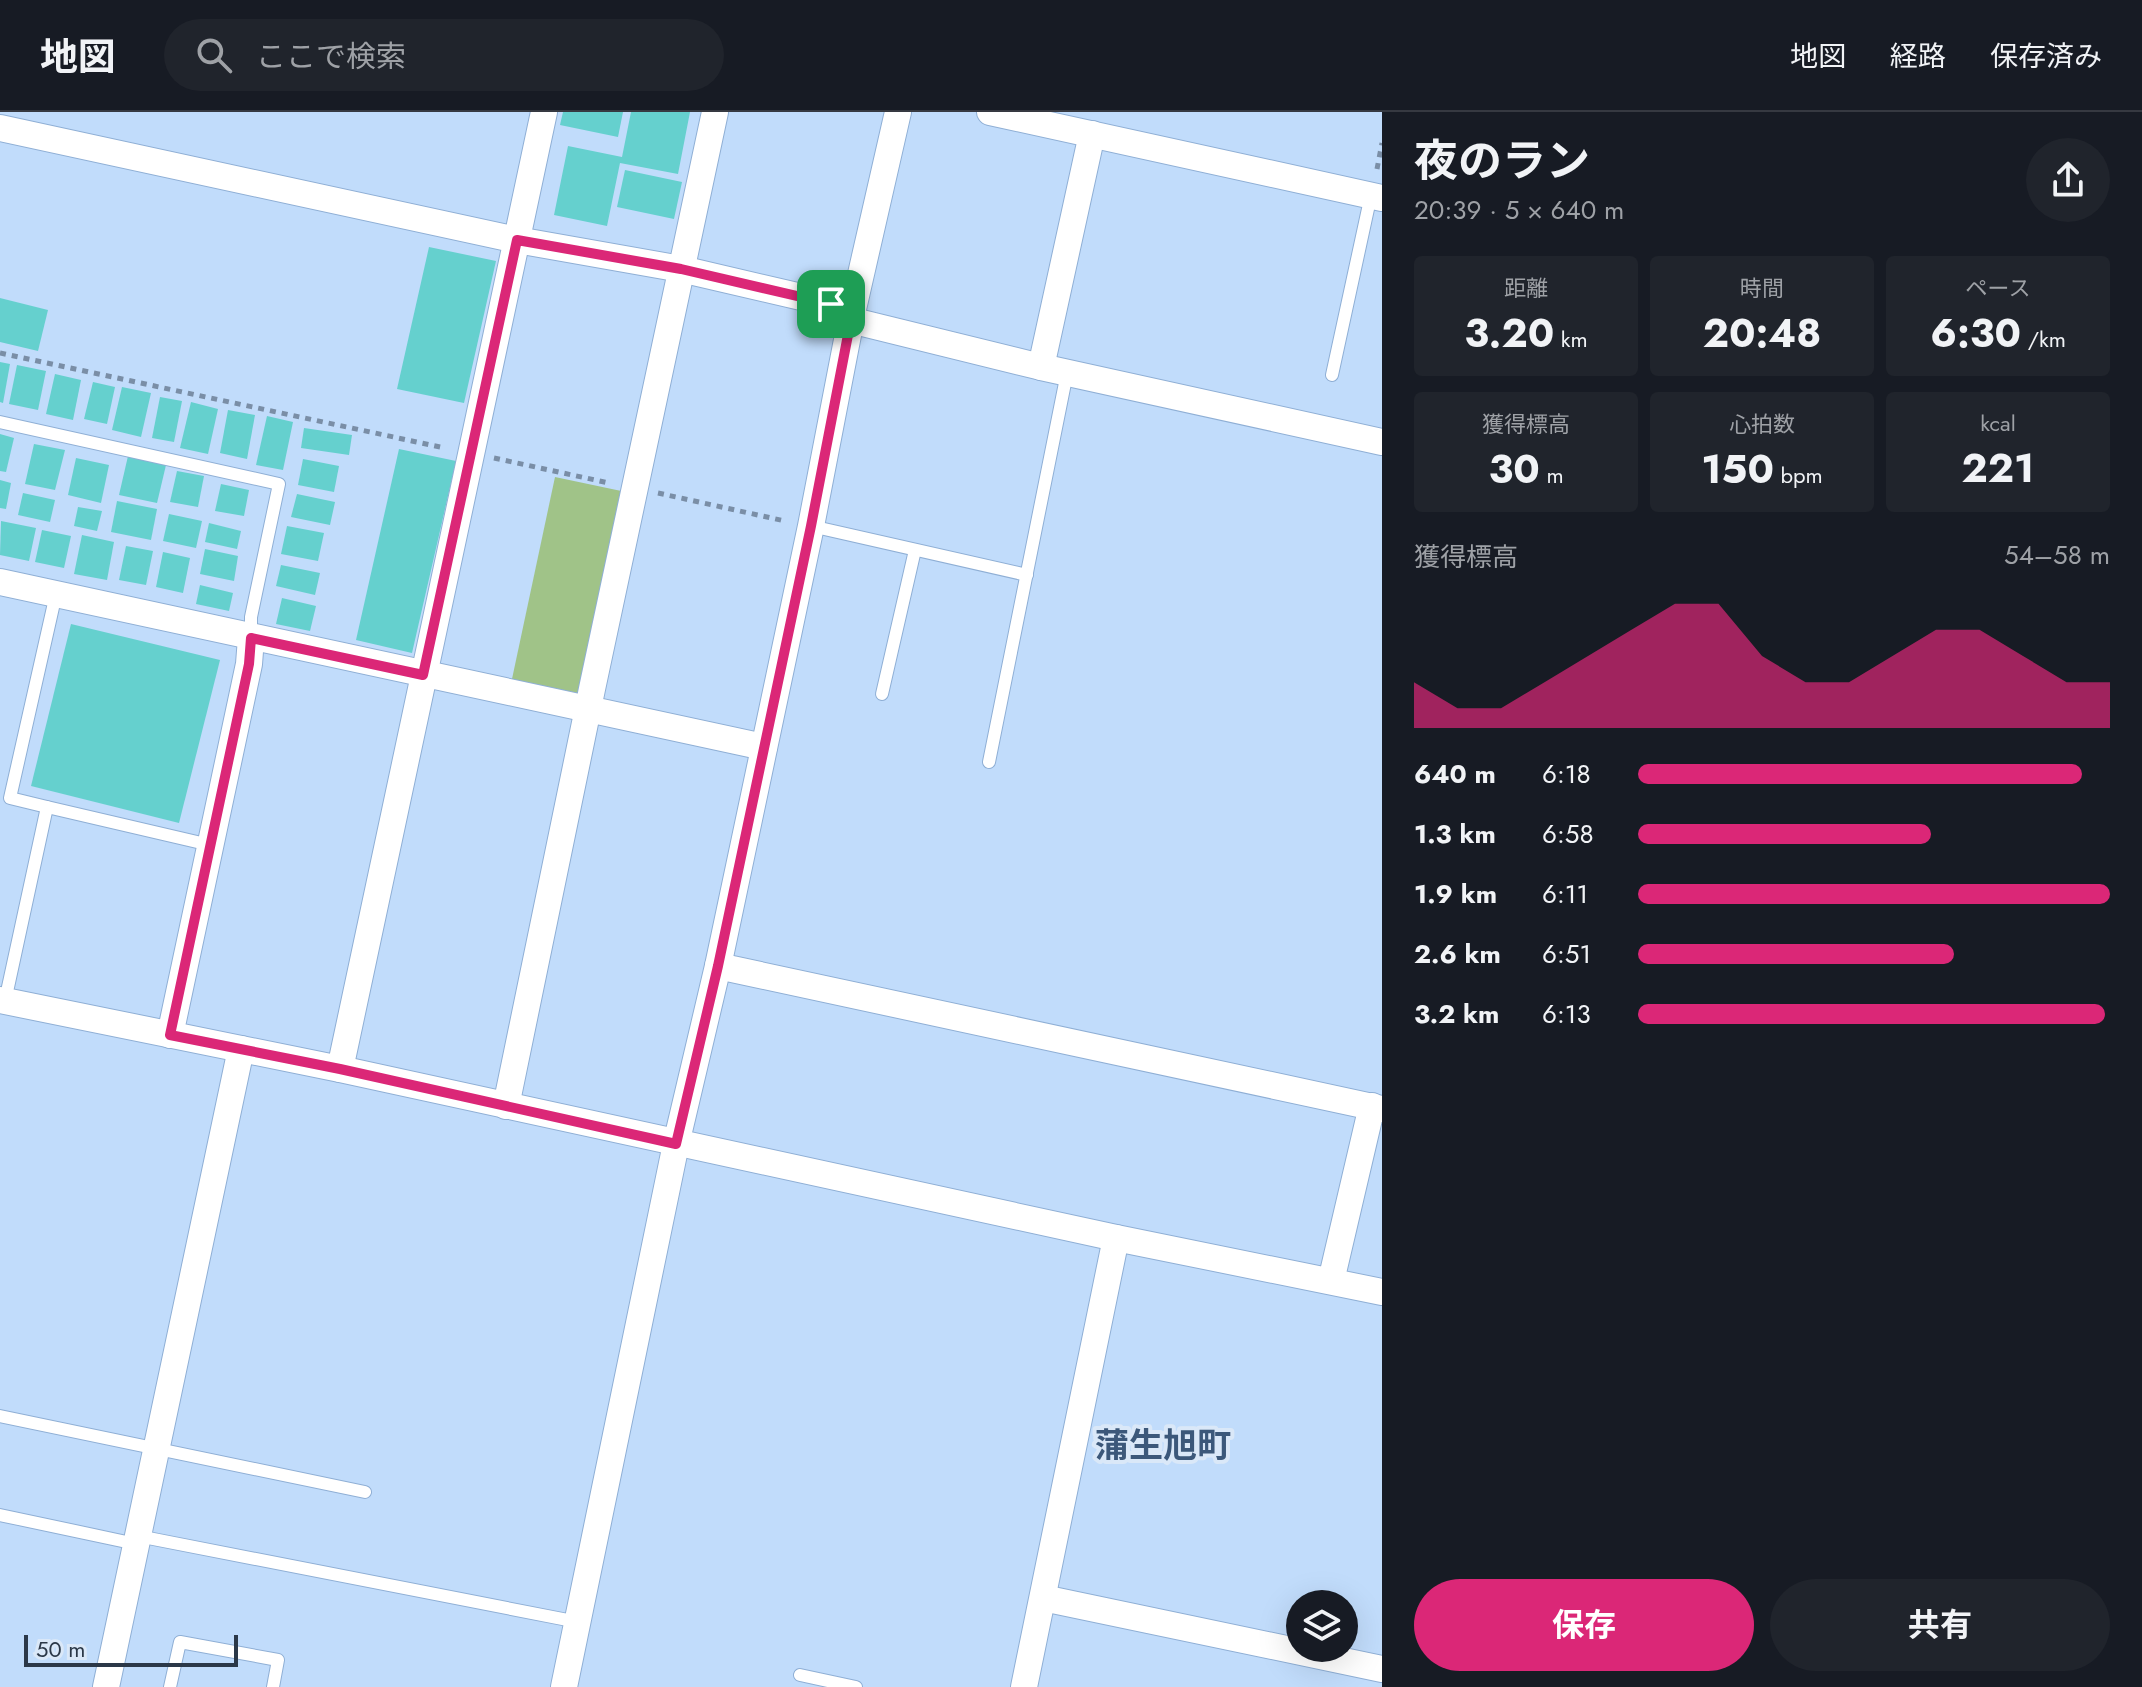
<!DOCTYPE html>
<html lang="ja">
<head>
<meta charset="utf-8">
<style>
	body { margin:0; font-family:Jost,"Noto Sans JP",sans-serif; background:#20242c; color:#f1f3f6; height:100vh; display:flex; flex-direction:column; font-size:30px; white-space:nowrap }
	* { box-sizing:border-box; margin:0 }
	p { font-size:26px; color:#9ea1a6 }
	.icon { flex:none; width:44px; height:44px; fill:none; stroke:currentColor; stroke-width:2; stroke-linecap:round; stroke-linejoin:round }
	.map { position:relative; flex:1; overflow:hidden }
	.drawer { display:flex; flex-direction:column; background:#171b24; width:760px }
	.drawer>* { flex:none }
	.fabs { position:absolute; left:1286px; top:1478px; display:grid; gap:16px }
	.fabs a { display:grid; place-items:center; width:72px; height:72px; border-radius:50%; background:#171b24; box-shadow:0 8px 32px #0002; font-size:40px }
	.scale { position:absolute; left:24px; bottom:20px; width:214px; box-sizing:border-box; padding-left:8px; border:4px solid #2b3848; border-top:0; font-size:22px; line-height:28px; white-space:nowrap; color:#2b3848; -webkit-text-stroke:6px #dae8f8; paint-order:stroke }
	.pin { position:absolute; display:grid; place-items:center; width:68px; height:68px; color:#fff; margin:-34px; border-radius:16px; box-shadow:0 4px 12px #0006 }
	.round { display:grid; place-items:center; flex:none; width:84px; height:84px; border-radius:42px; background:#20242c }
	.head { display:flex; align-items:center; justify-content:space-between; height:136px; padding:0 32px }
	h1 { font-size:44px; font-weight:700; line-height:60px }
	.stats { display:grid; grid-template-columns:repeat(3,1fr); gap:12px; height:136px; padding:8px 32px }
	.stats div { display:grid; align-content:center; border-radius:8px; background:#20242c; text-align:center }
	.stats b { font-size:40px; font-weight:700 }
	.stats small { font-size:22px; font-weight:400 }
	.stats p { font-size:22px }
	.chart { height:224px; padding:16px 32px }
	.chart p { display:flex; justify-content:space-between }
	.chart svg { width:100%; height:144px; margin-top:8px; fill:#db2777; opacity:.7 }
	.cta { display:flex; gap:16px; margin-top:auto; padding:16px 32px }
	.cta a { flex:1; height:92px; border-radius:48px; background:#db2777; color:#fff; font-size:32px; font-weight:700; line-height:92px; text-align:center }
	.cta a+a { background:#20242c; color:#f1f3f6 }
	ul { padding:0 32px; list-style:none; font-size:26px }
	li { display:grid; grid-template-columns:128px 96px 1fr; align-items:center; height:60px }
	li i { height:20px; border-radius:10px; background:#db2777 }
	header { display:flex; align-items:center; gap:48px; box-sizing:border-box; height:112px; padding:0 40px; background:#171b24; border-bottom:2px solid #363941 }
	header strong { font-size:38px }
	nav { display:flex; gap:44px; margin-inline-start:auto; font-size:28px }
	.search { width:560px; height:72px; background:#20242c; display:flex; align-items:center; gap:20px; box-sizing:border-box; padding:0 28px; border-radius:44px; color:#9ea1a6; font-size:30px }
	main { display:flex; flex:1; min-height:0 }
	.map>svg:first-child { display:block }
	.green { fill:#a0c388 }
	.building { fill:#65d0ce }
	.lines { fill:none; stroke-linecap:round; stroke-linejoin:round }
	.service-casing { stroke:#8fafd5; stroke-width:14 }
	.minor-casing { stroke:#8fafd5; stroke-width:28 }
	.path { stroke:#7a8ea6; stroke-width:5; stroke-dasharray:6 6; stroke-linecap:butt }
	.service { stroke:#fff; stroke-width:12 }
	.minor { stroke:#fff; stroke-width:26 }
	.route-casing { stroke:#fff; stroke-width:16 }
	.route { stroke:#db2777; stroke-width:10 }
	.labels { text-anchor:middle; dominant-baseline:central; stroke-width:8; stroke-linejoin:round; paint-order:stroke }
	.neighbourhood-label { font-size:34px; font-weight:bold; fill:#3c587a; stroke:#dae8f8 }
</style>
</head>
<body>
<header>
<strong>地図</strong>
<div class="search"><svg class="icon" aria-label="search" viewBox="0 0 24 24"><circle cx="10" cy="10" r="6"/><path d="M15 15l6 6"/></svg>ここで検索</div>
<nav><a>地図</a><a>経路</a><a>保存済み</a></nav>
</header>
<main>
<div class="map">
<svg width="1382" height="1575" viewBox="0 0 1382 1575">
	<rect width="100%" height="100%" fill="#c1dcfb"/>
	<path class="green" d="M555,365L626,380L586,575L577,581L512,567Z"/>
	<g class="building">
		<path d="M563,0H623L618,25L560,13Z"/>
		<path d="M631,0H690L678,62L620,51L607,114L554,103L568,34L622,45Z"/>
		<path d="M625,58L682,70L674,107L617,95Z"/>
		<path d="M429,135L496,149L464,291L397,277Z"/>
		<path d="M0,186L48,198L38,239L0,230Z"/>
		<path d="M0,250L10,252L3,291L0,290Z"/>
		<path d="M17,253L46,259L38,298L9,292Z"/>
		<path d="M55,262L81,268L73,308L46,302Z"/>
		<path d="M93,270L115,275L107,312L84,307Z"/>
		<path d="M122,275L151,281L141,325L112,318Z"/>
		<path d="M160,285L182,289L174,330L152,326Z"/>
		<path d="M191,290L218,297L208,342L180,336Z"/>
		<path d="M228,298L255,303L247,347L220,341Z"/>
		<path d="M267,304L293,310L283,358L256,353Z"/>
		<path d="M304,316L352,323L349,343L301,336Z"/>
		<path d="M0,322L14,326L6,360L0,359Z"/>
		<path d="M34,332L65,338L55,378L25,372Z"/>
		<path d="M399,337L456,349L412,541L356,528Z"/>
		<path d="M128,344L166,353L157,391L119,383Z"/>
		<path d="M76,346L109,353L101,391L68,383Z"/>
		<path d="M303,347L339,354L334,380L298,373Z"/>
		<path d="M177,359L204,364L198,395L170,390Z"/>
		<path d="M0,368L11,371L6,397L0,396Z"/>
		<path d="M221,372L249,378L244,404L215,399Z"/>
		<path d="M23,381L55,388L50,410L18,403Z"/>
		<path d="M297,382L335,390L330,413L291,405Z"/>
		<path d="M117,389L157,397L151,428L111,420Z"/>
		<path d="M78,395L102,399L97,419L74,414Z"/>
		<path d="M169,402L202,409L196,436L163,429Z"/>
		<path d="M1,409L36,416L29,449L0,443Z"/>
		<path d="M209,411L241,419L237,437L205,430Z"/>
		<path d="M287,414L324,421L318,449L281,442Z"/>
		<path d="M42,418L71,424L64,456L35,450Z"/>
		<path d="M82,423L114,430L107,468L74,462Z"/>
		<path d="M126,434L153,439L146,473L119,468Z"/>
		<path d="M205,437L238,444L234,469L200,462Z"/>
		<path d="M163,440L190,446L183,481L156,475Z"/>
		<path d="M281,453L320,461L315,483L276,474Z"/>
		<path d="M200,473L233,481L229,499L196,492Z"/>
		<path d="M282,486L316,494L310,519L276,512Z"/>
		<path d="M71,512L220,548L179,711L31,674Z"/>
	</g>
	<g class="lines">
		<g class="service-casing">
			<g id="service">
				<path d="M1332,263L1371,83"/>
				<path d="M0,310L279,372L251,505V526"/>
				<path d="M811,414L1027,463"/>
				<path d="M882,582L915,438"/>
				<path d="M989,650L1067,261"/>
				<path d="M47,695L10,686L56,482"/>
				<path d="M5,889L47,695L210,733"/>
				<path d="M0,1304L365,1380"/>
				<path d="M0,1403L136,1432"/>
				<path d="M138,1424L578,1510"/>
				<path d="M800,1563L856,1575"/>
				<path d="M170,1575L180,1530L278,1548L273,1575"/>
			</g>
		</g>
		<g class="minor-casing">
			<g id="minor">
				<path d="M990,0L1382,86"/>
				<path d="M0,16L517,128L681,157L853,197"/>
				<path d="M850,208L1041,255L1382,330"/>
				<path d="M1041,255L1092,22"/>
				<path d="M0,470L764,635"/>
				<path d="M718,854L1382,997"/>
				<path d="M0,888L340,957L1116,1126L1382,1180"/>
				<path d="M170,923L249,552L251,526"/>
				<path d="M340,957L544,0"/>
				<path d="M506,994L592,577L715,0"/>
				<path d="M1331,1169L1372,994"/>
				<path d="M1043,1486L1382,1557"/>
				<path d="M106,1575L241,937"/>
				<path d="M564,1575L676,1032L718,854L811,414L853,197L898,0"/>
				<path d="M1024,1575L1116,1126"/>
			</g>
		</g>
		<g class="path">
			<path d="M1377,57L1382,31"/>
			<path d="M0,241L445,336"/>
			<path d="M494,346L609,371"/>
			<path d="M658,381L785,409"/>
		</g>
		<use href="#service" class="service"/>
		<use href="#minor" class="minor"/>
	</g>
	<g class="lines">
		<g class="route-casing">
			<path id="route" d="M517,128L681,157L853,197L811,414L718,854L676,1032L340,957L170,923L249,552L251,526L423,563Z"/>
		</g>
		<use href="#route" class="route"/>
	</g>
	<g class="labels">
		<g class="neighbourhood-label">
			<text x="1163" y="1333">蒲生旭町</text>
		</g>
	</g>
</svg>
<div class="fabs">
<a><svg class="icon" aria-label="layers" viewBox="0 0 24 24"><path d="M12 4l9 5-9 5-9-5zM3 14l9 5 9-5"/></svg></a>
</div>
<div class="scale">50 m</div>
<div class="pin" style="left:831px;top:192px;background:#1e9e55"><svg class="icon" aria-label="arrive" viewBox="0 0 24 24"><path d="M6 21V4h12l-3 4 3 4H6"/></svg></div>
</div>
<section class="drawer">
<div class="head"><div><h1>夜のラン</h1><p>20:39 · 5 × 640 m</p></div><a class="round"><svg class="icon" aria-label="share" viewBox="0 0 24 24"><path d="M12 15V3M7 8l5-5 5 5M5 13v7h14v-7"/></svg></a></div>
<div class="stats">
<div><p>距離</p><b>3.20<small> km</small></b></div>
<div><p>時間</p><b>20:48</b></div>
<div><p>ペース</p><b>6:30<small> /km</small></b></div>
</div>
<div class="stats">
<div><p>獲得標高</p><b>30<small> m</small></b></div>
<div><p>心拍数</p><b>150<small> bpm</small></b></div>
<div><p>kcal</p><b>221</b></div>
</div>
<div class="chart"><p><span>獲得標高</span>54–58 m</p>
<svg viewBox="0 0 160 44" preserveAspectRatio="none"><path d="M0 44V30L10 38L20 38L30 30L40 22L50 14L60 6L70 6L80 22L90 30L100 30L110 22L120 14L130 14L140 22L150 30L160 30V44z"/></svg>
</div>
<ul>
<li><b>640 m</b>6:18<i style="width:94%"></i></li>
<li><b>1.3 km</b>6:58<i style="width:62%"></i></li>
<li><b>1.9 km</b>6:11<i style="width:100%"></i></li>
<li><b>2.6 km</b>6:51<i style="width:67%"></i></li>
<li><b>3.2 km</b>6:13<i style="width:99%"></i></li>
</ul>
<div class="cta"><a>保存</a><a>共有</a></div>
</section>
</main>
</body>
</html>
